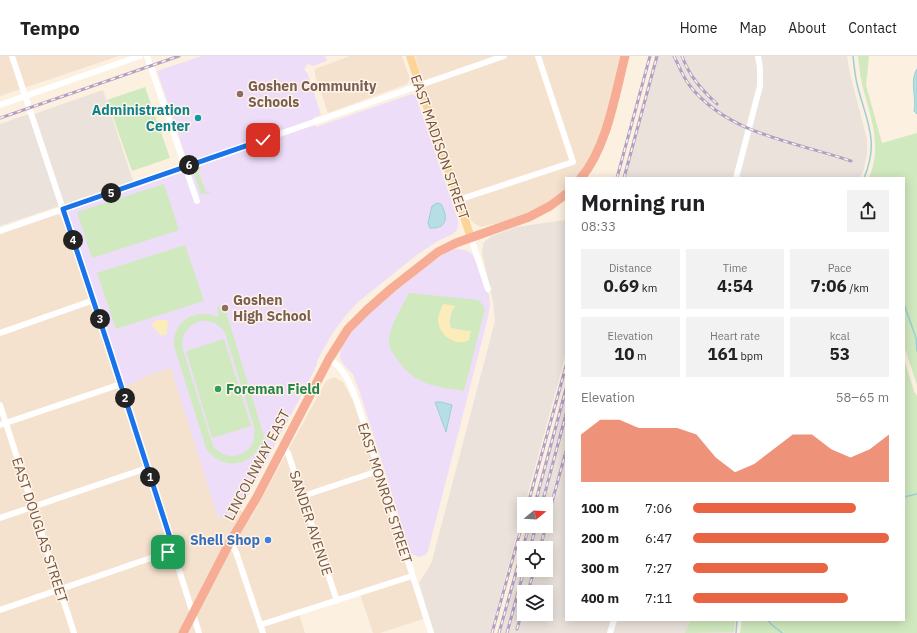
<!DOCTYPE html>
<html lang="en">
<head>
<meta charset="utf-8">
<style>
	body { margin:0; font-family:"IBM Plex Sans",sans-serif; background:#f2f2f2; color:#202124; height:100vh; display:flex; flex-direction:column; font-size:15px; white-space:nowrap }
	* { box-sizing:border-box; margin:0 }
	p { font-size:13px; color:#757577 }
	.icon { flex:none; width:22px; height:22px; fill:none; stroke:currentColor; stroke-width:2; stroke-linecap:round; stroke-linejoin:round }
	.map { position:relative; flex:1; overflow:hidden }
	.sheet { position:absolute; left:565px; top:121px; width:340px; height:444px; display:flex; flex-direction:column; background:#fff; border-radius:0px; box-shadow:0 2px 10px #0003 }
	.sheet>* { flex:none }
	.needle { width:26px; rotate:72deg }
	.tools { position:absolute; left:517px; top:441px; display:grid; gap:8px }
	.tools a { display:grid; place-items:center; width:36px; height:36px; border-radius:0px; background:#fff; box-shadow:0 2px 10px #0003; font-size:20px }
	.pin { position:absolute; display:grid; place-items:center; width:34px; height:34px; color:#fff; margin:-17px; border-radius:8px; box-shadow:0 2px 6px #0006 }
	.km { position:absolute; width:20px; height:20px; margin:-10px; border-radius:50%; background:#222; color:#fff; font-size:11px; line-height:20px; text-align:center }
	.round { display:grid; place-items:center; flex:none; width:42px; height:42px; border-radius:0px; background:#f2f2f2 }
	.headline { display:flex; align-items:center; justify-content:space-between; height:68px; padding:0 16px }
	h1 { font-size:22px; font-weight:800; line-height:30px }
	.figures { display:grid; grid-template-columns:repeat(3,1fr); gap:6px; height:68px; padding:4px 16px }
	.figures div { display:grid; align-content:center; border-radius:0px; background:#f2f2f2; text-align:center }
	.figures b { font-size:17px; font-weight:800 }
	.figures small { font-size:11px; font-weight:400 }
	.figures p { font-size:11px }
	.chart { height:112px; padding:8px 16px }
	.chart p { display:flex; justify-content:space-between }
	.chart svg { width:100%; height:72px; margin-top:4px; fill:#e86443; opacity:.7 }
	ul { padding:0 16px; list-style:none; font-size:13px }
	li { display:grid; grid-template-columns:64px 48px 1fr; align-items:center; height:30px }
	li i { height:10px; border-radius:5px; background:#e86443 }
	header { display:flex; align-items:center; gap:24px; box-sizing:border-box; height:56px; padding:0 20px; background:#fff; border-bottom:1px solid #e0e0e0 }
	header strong { font-size:19px }
	nav { display:flex; gap:22px; margin-inline-start:auto; font-size:14px }
	.map>svg:first-child { display:block }
	.residential { fill:#f4e2ce }
	.industrial { fill:#eae2db; fill-rule:evenodd }
	.education { fill:#edddf8 }
	.green { fill:#d1e9bf; fill-rule:evenodd }
	.sand { fill:#fcecb9 }
	.water { fill:#b5dfe5; stroke:#9bcfd7 }
	.lines { fill:none; stroke-linecap:round; stroke-linejoin:round }
	.stream { stroke:#9bcfd7; stroke-width:1.5 }
	.minor { stroke:#fff; stroke-width:6 }
	.major { stroke:#fcd497; stroke-width:8 }
	.highway { stroke:#f7ad95; stroke-width:9 }
	.rail-casing { stroke:#b29fc5; stroke-width:3 }
	.rail { stroke:#fff4e6; stroke-width:1.5; stroke-dasharray:4.5; stroke-linecap:butt }
	.route-casing { stroke:#fff; stroke-width:8 }
	.route { stroke:#1a73e8; stroke-width:5 }
	.education-dot { fill:#8d6e63; stroke:#fff4e6; stroke-width:1.5 }
	.culture-dot { fill:#0f9aa8; stroke:#fff4e6; stroke-width:1.5 }
	.leisure-dot { fill:#2e9e5b; stroke:#fff4e6; stroke-width:1.5 }
	.shop-dot { fill:#3f7fe0; stroke:#fff4e6; stroke-width:1.5 }
	.labels { text-anchor:middle; dominant-baseline:central; stroke-width:3; stroke-linejoin:round; paint-order:stroke }
	.education-label { font-size:14px; font-weight:bold; fill:#785e54; stroke:#fff4e6; text-anchor:start }
	.culture-label { font-size:14px; font-weight:bold; fill:#0d838f; stroke:#fff4e6; text-anchor:end }
	.street-label { font-size:14px; fill:#735647; stroke:#fff4e6 }
	.leisure-label { font-size:14px; font-weight:bold; fill:#27864d; stroke:#fff4e6; text-anchor:start }
	.shop-label { font-size:14px; font-weight:bold; fill:#366cbe; stroke:#fff4e6; text-anchor:end }
</style>
</head>
<body>
<header>
<strong>Tempo</strong>
<nav><a>Home</a><a>Map</a><a>About</a><a>Contact</a></nav>
</header>
<div class="map">
<svg width="917" height="577" viewBox="0 0 917 577">
	<rect width="100%" height="100%" fill="#fcf0e0"/>
	<g class="residential">
		<path d="M0,0H119L0,40Z"/>
		<path d="M350,0H402L410,23L407,28L328,57L315,19V13Z"/>
		<path d="M415,0H624L604,76L580,122H566V137L528,160L481,171L475,168L469,162Z"/>
		<path d="M58,158L62,161L75,202L94,244L138,325L146,320L171,311L218,461L240,454L251,462L326,325L334,321L343,326L353,345L367,380L426,562L380,577H373L360,538L299,558L305,577H0V178Z"/>
	</g>
	<g class="industrial">
		<path d="M655,0H847L850,18L867,83V97L864,113L860,122H622Z"/>
		<path d="M103,34L133,125L0,170V68L26,59L34,58Z"/>
		<path d="M566,164V297L490,577H434L419,527L429,511L432,505L495,265L493,245L482,197L484,186L492,180L516,171Z"/>
		<path d="M566,326V564H736L734,577H498L527,470H546V448H533ZM524,492H546V514H524ZM524,536H546V558H524Z"/>
	</g>
	<g class="education">
		<path d="M202,0H325L327,5L313,10L308,8L304,13L308,18L321,59L313,62L316,71L412,38L414,39L416,41L458,164V170L457,174L453,178L438,185L418,198L357,247L347,258L332,278L317,305V308L307,329L240,454L218,462L171,312L146,320L138,325L124,330L68,156L69,154L202,108L200,102L190,105L187,104L157,15Z"/>
		<path d="M455,193L465,194L471,197L476,204L489,240L490,249L488,261L428,495L425,499L419,501L411,498L360,337L353,318L344,309L340,302V296L345,285L356,270L368,258L428,209L446,197Z"/>
	</g>
	<g class="green">
		<path d="M858,0H869L866,29L882,87L917,77V329L904,290V122H869C883,88 870,61 862,28C860,19 859,9 858,0Z"/>
		<path d="M145,31L170,102L132,115L107,44Z"/>
		<path d="M199,109L202,112L198,115L206,136L210,135V137L201,138L193,115V111Z"/>
		<path d="M164,128L179,174L92,202L77,156Z"/>
		<path d="M185,189L204,245L116,273L97,217Z"/>
		<path d="M409,237L479,244L485,253L464,335C435,330 415,330 397,303C394,299 389,292 389,286C388,272 403,250 409,237ZM442,251L454,252L452,253L449,269L451,272L468,275L440,272L438,262Z"/>
		<path d="M224,249L266,387L260,389C249,412 220,414 206,392L174,290C173,263 196,252 219,261L217,251ZM200,265C211,264 219,268 225,277L254,371C259,398 229,410 213,390L183,294C180,280 187,269 200,265Z"/>
		<path d="M224,283L251,370L212,382L186,295Z"/>
		<path d="M904,303L914,335L917,340V577H740L742,564H904Z"/>
		<path d="M689,564H735L734,576L685,577L690,566Z"/>
	</g>
	<g class="sand">
		<path d="M443,248L455,250C451,255 448,266 451,272L468,275L471,274L469,284C455,292 438,278 438,263C439,258 441,253 443,248Z"/>
		<path d="M158,264H168L167,278L161,280L151,268Z"/>
	</g>
	<g class="water">
		<path d="M917,13V58L914,55C917,40 909,26 917,13Z"/>
		<path d="M437,147L441,148C448,160 448,173 430,172L428,167L432,150Z"/>
		<path d="M435,346H441L452,349L446,376Z"/>
	</g>
	<g class="lines">
		<g class="stream">
			<path d="M853,0C854,9 855,19 857,28C866,65 880,84 864,122"/>
			<path d="M904,248L916,282L917,295"/>
			<path d="M904,441L917,438"/>
			<path d="M768,564C771,570 777,572 782,577"/>
			<path d="M736,577L737,564"/>
		</g>
		<g class="minor">
			<path d="M12,0L107,286L199,577"/>
			<path d="M147,0L197,145"/>
			<path d="M0,49L140,0"/>
			<path d="M736,122L760,30V12L758,0"/>
			<path d="M458,144L573,106L538,0"/>
			<path d="M0,175L504,0"/>
			<path d="M471,182L488,233"/>
			<path d="M0,277L94,244"/>
			<path d="M329,303C344,312 350,327 356,343L431,577"/>
			<path d="M0,349L74,577"/>
			<path d="M0,369L121,328"/>
			<path d="M283,390L288,397L337,545"/>
			<path d="M303,440L378,415"/>
			<path d="M0,462L147,412"/>
			<path d="M230,486L236,496L263,577"/>
			<path d="M0,554L174,494"/>
			<path d="M260,569L412,520"/>
			<path d="M610,577L614,564"/>
		</g>
		<path class="major" d="M410,0L471,182"/>
		<g class="highway">
			<path d="M581,122C607,91 615,39 625,0"/>
			<path d="M183,577L230,486L257,441L329,303L348,273L367,254L392,232L438,196L456,187L529,161L550,150L566,138"/>
		</g>
		<g class="rail-casing">
			<g id="rail">
				<path d="M674,0C679,10 683,21 690,30C729,79 796,86 851,105"/>
				<path d="M682,0C689,20 702,34 717,48"/>
				<path d="M0,62L179,0"/>
				<path d="M617,122L650,0"/>
				<path d="M624,122L657,0"/>
				<path d="M528,448L566,310"/>
				<path d="M535,448L566,333"/>
				<path d="M542,448L566,358"/>
				<path d="M546,468L566,395"/>
				<path d="M530,492L536,470"/>
				<path d="M540,492L546,470"/>
				<path d="M528,536L534,514"/>
				<path d="M517,573L524,549"/>
				<path d="M492,577L524,462"/>
				<path d="M499,577L529,470"/>
				<path d="M507,577L524,514"/>
			</g>
		</g>
		<use href="#rail" class="rail"/>
	</g>
	<g class="lines">
		<g class="route-casing">
			<path id="route" d="M168,496L174,494L107,286L63,153L263,84"/>
		</g>
		<use href="#route" class="route"/>
	</g>
	<g class="education-dot">
		<circle cx="240" cy="38" r="4"/>
		<circle cx="225" cy="252" r="4"/>
	</g>
	<circle class="culture-dot" cx="198" cy="62" r="4"/>
	<circle class="leisure-dot" cx="218" cy="333" r="4"/>
	<circle class="shop-dot" cx="268" cy="484" r="4"/>
	<g class="labels">
		<g class="education-label">
			<text x="248" y="30">Goshen Community<tspan x="248" dy="16">Schools</tspan></text>
			<text x="233" y="244">Goshen<tspan x="233" dy="16">High School</tspan></text>
		</g>
		<g class="culture-label">
			<text x="190" y="54">Administration<tspan x="190" dy="16">Center</tspan></text>
		</g>
		<g class="street-label">
			<text transform="translate(440 91) rotate(71)">EAST MADISON STREET</text>
			<text transform="translate(257 409) rotate(-62)">LINCOLNWAY EAST</text>
			<text transform="translate(385 437) rotate(72)">EAST MONROE STREET</text>
			<text transform="translate(311 467) rotate(72)">SANDER AVENUE</text>
			<text transform="translate(40 474) rotate(72)">EAST DOUGLAS STREET</text>
		</g>
		<g class="leisure-label">
			<text x="226" y="333">Foreman Field</text>
		</g>
		<g class="shop-label">
			<text x="260" y="484">Shell Shop</text>
		</g>
	</g>
</svg>
<div class="tools">
<a><svg class="needle" viewBox="-14 -14 28 28"><path d="M0-13l5 13h-10z" fill="#e53935"/><path d="M0 13l5-13h-10z" fill="#757577"/></svg></a>
<a><svg class="icon" aria-label="locate" viewBox="0 0 24 24"><circle cx="12" cy="12" r="6"/><path d="M12 2v4M12 18v4M2 12h4M18 12h4"/></svg></a>
<a><svg class="icon" aria-label="layers" viewBox="0 0 24 24"><path d="M12 4l9 5-9 5-9-5zM3 14l9 5 9-5"/></svg></a>
</div>
<div class="pin" style="left:168px;top:496px;background:#1e9e55"><svg class="icon" aria-label="arrive" viewBox="0 0 24 24"><path d="M6 21V4h12l-3 4 3 4H6"/></svg></div>
<div class="pin" style="left:263px;top:84px;background:#d93025"><svg class="icon" aria-label="check" viewBox="0 0 24 24"><path d="M5 12l5 5 9-10"/></svg></div>
<b class="km" style="left:150px;top:421px">1</b>
<b class="km" style="left:125px;top:342px">2</b>
<b class="km" style="left:100px;top:263px">3</b>
<b class="km" style="left:73px;top:184px">4</b>
<b class="km" style="left:111px;top:137px">5</b>
<b class="km" style="left:189px;top:109px">6</b>
<section class="sheet">
<div class="headline"><div><h1>Morning run</h1><p>08:33</p></div><a class="round"><svg class="icon" aria-label="share" viewBox="0 0 24 24"><path d="M12 15V3M7 8l5-5 5 5M5 13v7h14v-7"/></svg></a></div>
<div class="figures">
<div><p>Distance</p><b>0.69<small> km</small></b></div>
<div><p>Time</p><b>4:54</b></div>
<div><p>Pace</p><b>7:06<small> /km</small></b></div>
</div>
<div class="figures">
<div><p>Elevation</p><b>10<small> m</small></b></div>
<div><p>Heart rate</p><b>161<small> bpm</small></b></div>
<div><p>kcal</p><b>53</b></div>
</div>
<div class="chart"><p><span>Elevation</span>58–65 m</p>
<svg viewBox="0 0 160 44" preserveAspectRatio="none"><path d="M0 44V15L10 6L20 6L30 11L40 11L50 11L60 15L70 29L80 38L90 33L100 24L110 15L120 15L130 24L140 29L150 24L160 15V44z"/></svg>
</div>
<ul>
<li><b>100 m</b>7:06<i style="width:83%"></i></li>
<li><b>200 m</b>6:47<i style="width:100%"></i></li>
<li><b>300 m</b>7:27<i style="width:69%"></i></li>
<li><b>400 m</b>7:11<i style="width:79%"></i></li>
</ul>
</section>
</div>
</body>
</html>
